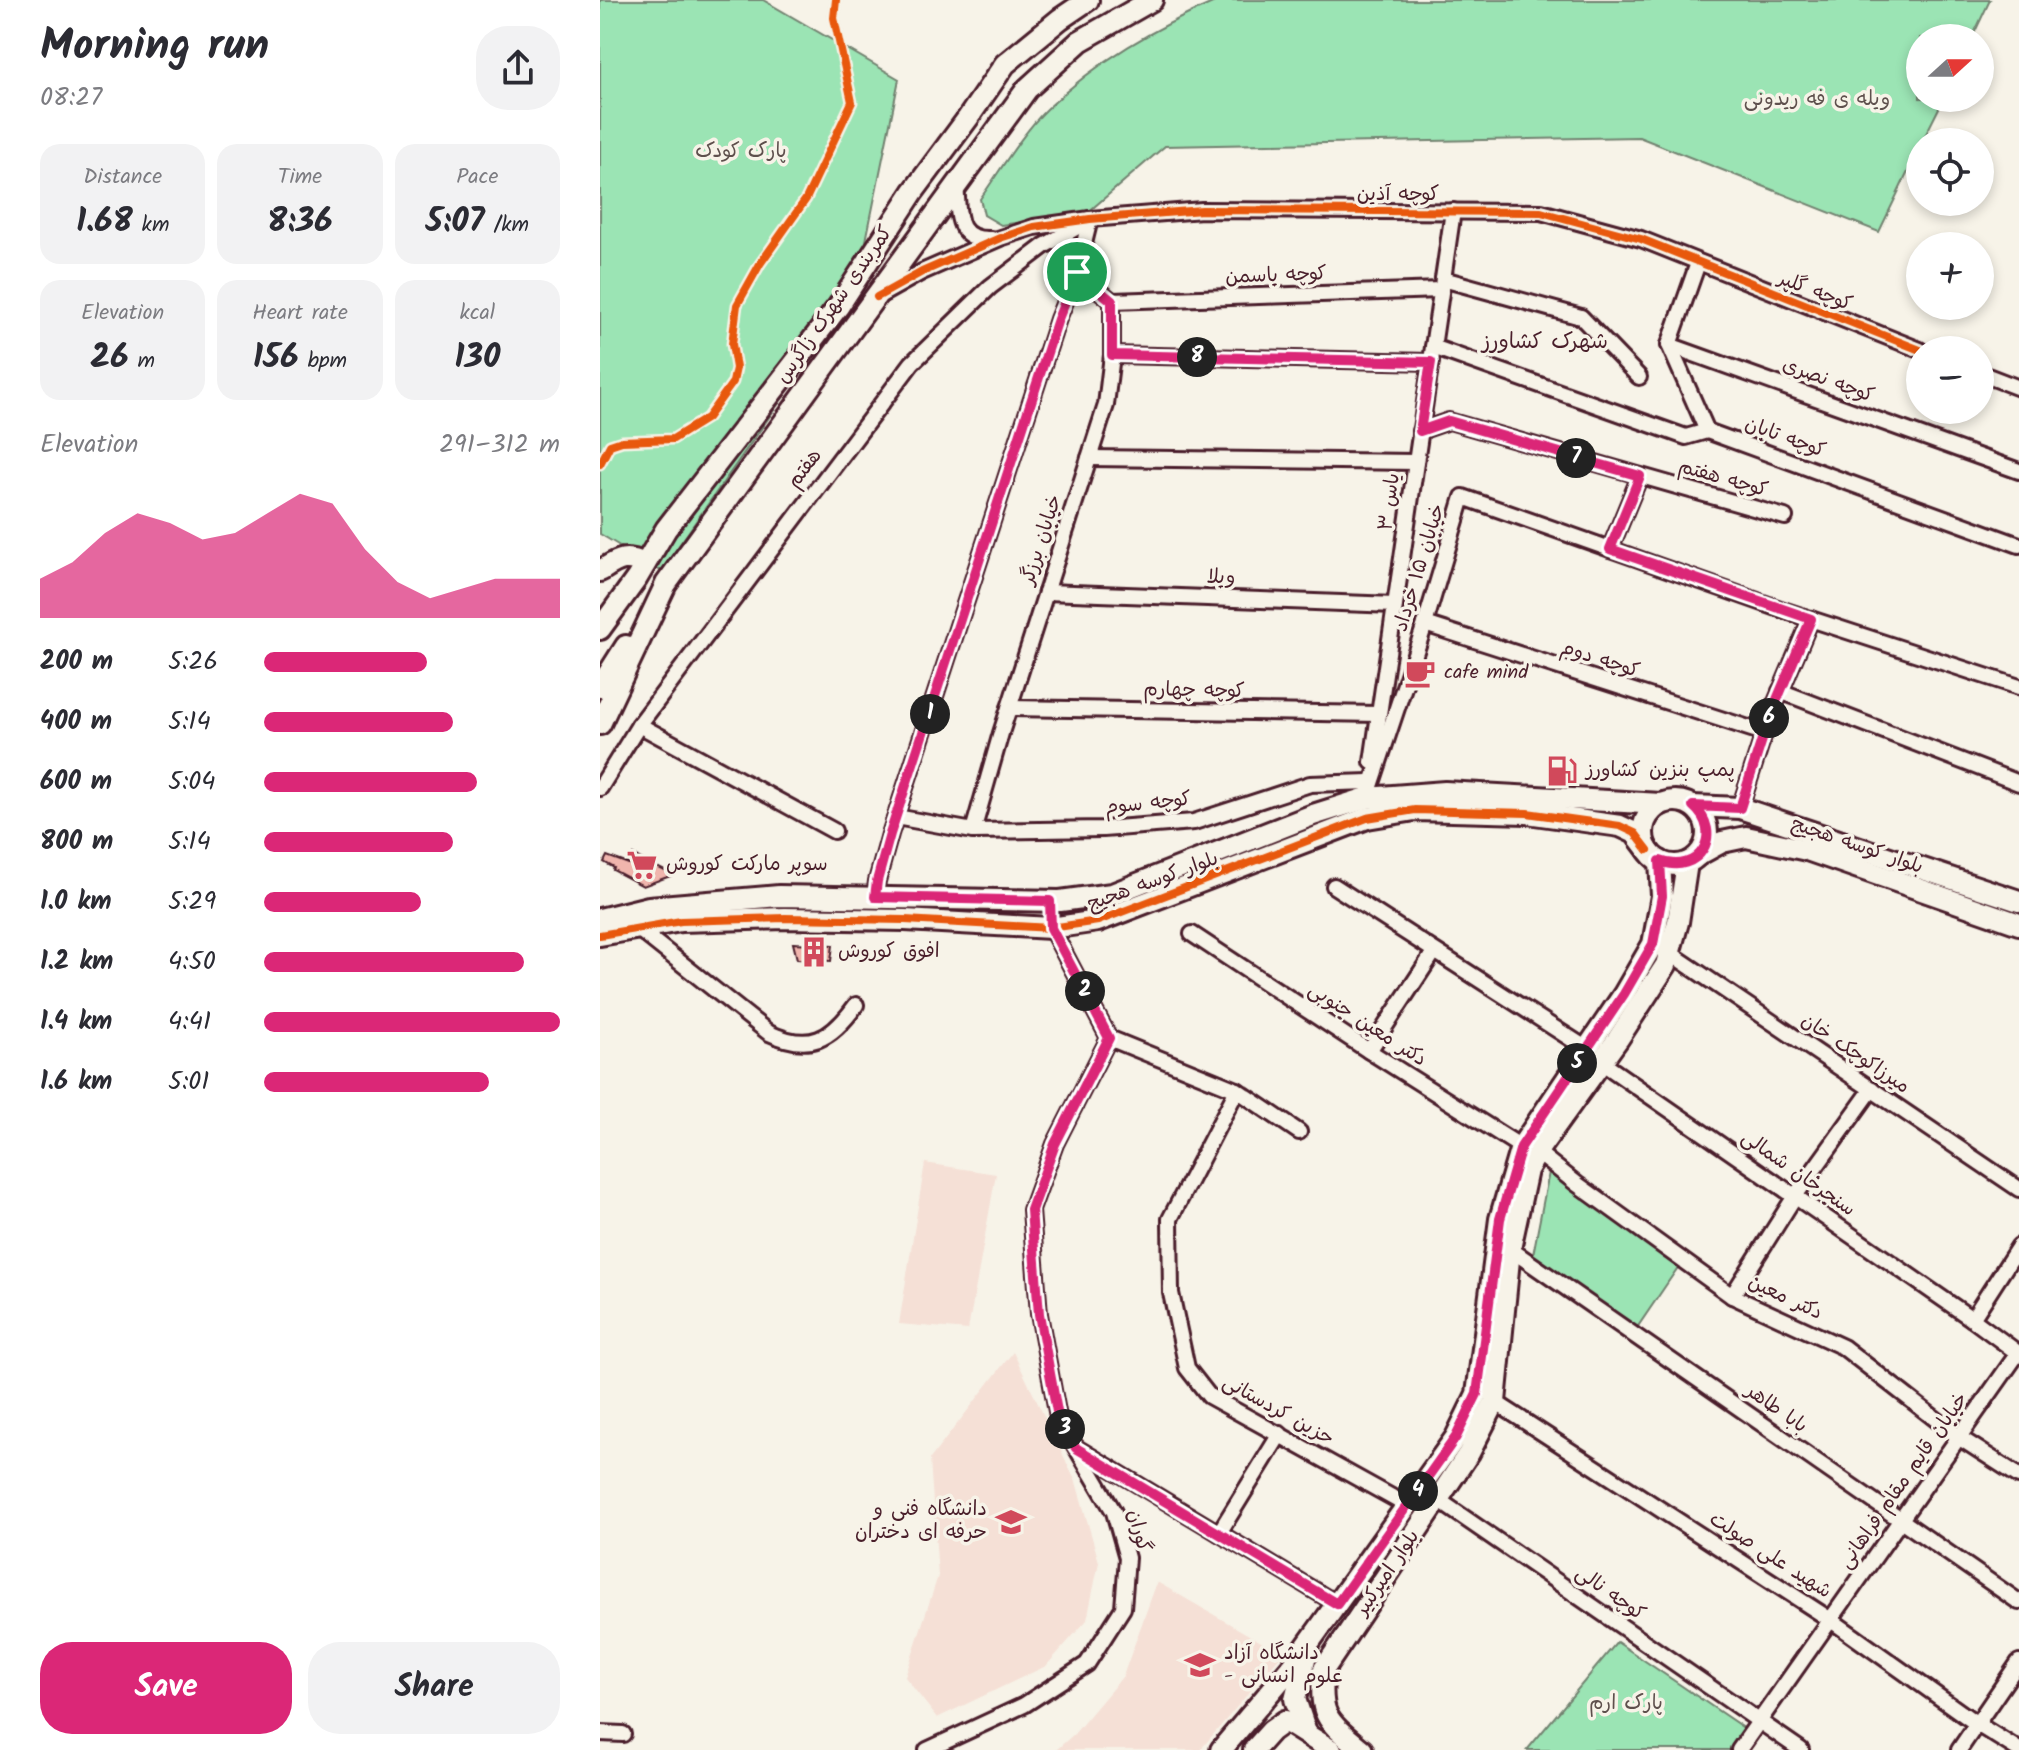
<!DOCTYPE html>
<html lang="en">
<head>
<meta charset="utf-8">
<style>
	body { margin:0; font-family:Kalam,"Playpen Sans Arabic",sans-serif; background:#f2f2f3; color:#2b2b33; height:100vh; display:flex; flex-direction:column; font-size:30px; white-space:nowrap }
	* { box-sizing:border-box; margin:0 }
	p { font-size:26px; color:#7c7c81 }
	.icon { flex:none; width:44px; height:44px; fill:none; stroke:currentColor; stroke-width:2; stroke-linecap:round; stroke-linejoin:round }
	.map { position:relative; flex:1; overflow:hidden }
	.drawer { display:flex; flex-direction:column; background:#fff; width:600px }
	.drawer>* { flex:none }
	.needle { width:52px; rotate:69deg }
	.fabs { position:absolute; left:1306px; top:24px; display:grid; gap:16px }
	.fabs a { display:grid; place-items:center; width:88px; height:88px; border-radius:50%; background:#fff; box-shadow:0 4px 12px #0003; font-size:40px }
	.pin { position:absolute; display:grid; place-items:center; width:68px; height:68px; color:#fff; margin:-34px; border:4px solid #fff; border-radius:50%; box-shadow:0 2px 8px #0007 }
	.km { position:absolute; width:40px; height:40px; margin:-20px; border-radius:50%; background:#222; color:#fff; font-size:22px; line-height:40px; text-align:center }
	.round { display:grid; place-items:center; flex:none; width:84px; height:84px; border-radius:32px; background:#f2f2f3 }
	.head { display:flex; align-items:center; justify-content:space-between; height:136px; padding:0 40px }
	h1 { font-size:44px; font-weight:800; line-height:60px }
	.figures { display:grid; grid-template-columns:repeat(3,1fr); gap:12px; height:136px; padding:8px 40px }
	.figures div { display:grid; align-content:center; border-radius:20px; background:#f2f2f3; text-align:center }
	.figures b { font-size:34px; font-weight:800 }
	.figures small { font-size:22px; font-weight:400 }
	.figures p { font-size:22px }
	.chart { height:224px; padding:16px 40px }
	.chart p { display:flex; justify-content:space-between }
	.chart svg { width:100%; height:144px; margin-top:8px; fill:#db2777; opacity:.7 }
	.button { display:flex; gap:16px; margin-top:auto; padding:16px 40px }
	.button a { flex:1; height:92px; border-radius:32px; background:#db2777; color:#fff; font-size:32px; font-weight:800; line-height:92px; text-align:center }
	.button a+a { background:#f2f2f3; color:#2b2b33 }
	ul { padding:0 40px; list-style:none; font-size:26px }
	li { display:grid; grid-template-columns:128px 96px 1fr; align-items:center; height:60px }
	li i { height:20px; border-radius:10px; background:#db2777 }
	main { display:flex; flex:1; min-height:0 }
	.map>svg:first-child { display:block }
	.built { fill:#f5e0d6 }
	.green { fill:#9be4b4; stroke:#728270; stroke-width:2 }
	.building { fill:#f0b5ad; stroke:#4a1f2b; stroke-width:2 }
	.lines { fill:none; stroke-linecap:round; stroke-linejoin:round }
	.street-casing { stroke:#4a1f2b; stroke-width:20 }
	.secondary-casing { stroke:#4a1f2b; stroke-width:26 }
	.street { stroke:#f7f3e8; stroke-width:14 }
	.secondary { stroke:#f7f3e8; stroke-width:20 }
	.cycleway-casing { stroke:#f7f3e8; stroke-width:13 }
	.cycleway { stroke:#e8590c; stroke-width:8 }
	.route-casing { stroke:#fff; stroke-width:16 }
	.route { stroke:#db2777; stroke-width:10 }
	.labels { text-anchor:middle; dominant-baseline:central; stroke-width:7; stroke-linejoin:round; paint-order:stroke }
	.park-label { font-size:20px; fill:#5e504d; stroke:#f7f3e8 }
	.street-label { font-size:20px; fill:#4a1f2b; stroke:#f7f3e8 }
	.poi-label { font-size:20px; fill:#4a1f2b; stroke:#f7f3e8; text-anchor:start }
	.neighbourhood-label { font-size:22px; fill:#4a1f2b; stroke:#f7f3e8 }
</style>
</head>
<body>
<main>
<section class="drawer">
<div class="head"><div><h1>Morning run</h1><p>08:27</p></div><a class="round"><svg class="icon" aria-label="share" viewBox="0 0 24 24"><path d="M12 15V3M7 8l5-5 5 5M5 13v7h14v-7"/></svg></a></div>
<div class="figures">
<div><p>Distance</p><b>1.68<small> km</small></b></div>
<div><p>Time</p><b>8:36</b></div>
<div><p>Pace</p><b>5:07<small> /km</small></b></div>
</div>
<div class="figures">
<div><p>Elevation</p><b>26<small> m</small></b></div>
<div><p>Heart rate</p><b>156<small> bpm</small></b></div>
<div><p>kcal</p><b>130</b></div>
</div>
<div class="chart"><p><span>Elevation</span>291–312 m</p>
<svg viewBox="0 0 160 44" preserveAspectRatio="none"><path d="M0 44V32L10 27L20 18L30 12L40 15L50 20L60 18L70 12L80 6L90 9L100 23L110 33L120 38L130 35L140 32L150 32L160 32V44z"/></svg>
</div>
<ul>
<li><b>200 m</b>5:26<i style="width:55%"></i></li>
<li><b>400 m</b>5:14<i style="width:64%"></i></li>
<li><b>600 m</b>5:04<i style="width:72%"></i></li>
<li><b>800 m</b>5:14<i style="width:64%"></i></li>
<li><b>1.0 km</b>5:29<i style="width:53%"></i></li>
<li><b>1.2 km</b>4:50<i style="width:88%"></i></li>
<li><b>1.4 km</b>4:41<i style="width:100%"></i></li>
<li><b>1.6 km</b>5:01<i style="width:76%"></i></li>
</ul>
<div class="button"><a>Save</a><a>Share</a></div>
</section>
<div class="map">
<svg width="1419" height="1750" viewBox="0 0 1419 1750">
	<rect width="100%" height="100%" fill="#f7f3e8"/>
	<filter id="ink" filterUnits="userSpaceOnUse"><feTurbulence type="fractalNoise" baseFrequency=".0125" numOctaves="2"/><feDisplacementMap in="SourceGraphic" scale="16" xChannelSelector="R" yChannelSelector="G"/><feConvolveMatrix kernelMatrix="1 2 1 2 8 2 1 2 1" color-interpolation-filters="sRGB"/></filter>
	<g filter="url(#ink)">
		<g class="built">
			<path d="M325,1163L396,1174L368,1330L299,1324Z"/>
			<path d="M413,1352L476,1482L499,1562L487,1620L446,1666L337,1718L305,1677L338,1576L330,1459Z"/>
			<path d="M557,1582L682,1654L600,1750H456L474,1734L523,1676Z"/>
		</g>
		<g class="green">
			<path d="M0,0H163L299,79L255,295L61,571L0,534Z"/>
			<path d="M619,0H1390L1372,38H1320V98H1344L1322,142H1320V147L1279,232L1039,137L565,146L487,213L401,225L384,215L380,199C400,171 423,132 447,109C498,60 555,28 619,0Z"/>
			<path d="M950,1167L1081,1263L1030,1338L931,1265Z"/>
			<path d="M1017,1642L1151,1733L1137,1750H927Z"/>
		</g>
		<g class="building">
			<path d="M33,855L73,875L43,886L13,870L14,868L4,862L7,856L31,865Z"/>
			<path d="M193,943L233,945L231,961L197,959Z"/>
		</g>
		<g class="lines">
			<g class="street-casing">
				<g id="street">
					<path d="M356,185C359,212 354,241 391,239"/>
					<path d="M1098,263L1069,345L1107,431L1419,545"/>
					<path d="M843,279L981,317L1039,377"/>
					<path d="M281,295L322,272L400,238L434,227L490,219L602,210L941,212L1041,239L1320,350"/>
					<path d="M512,301L841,290"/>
					<path d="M1069,345L1419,471"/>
					<path d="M833,347L1086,437L1107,431"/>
					<path d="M512,355L831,362"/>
					<path d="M1380,373L1419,388"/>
					<path d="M820,431L849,421L1185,517"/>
					<path d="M489,458L816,462"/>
					<path d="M1010,549L1040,476"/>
					<path d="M446,592L795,605"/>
					<path d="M825,624L1164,733"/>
					<path d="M1180,691L1419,783"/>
					<path d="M409,708L779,714"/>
					<path d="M39,725L234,831"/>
					<path d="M772,762L853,211"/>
					<path d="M0,788L39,725L312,363L390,287L444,246L483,224"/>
					<path d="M767,798L825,624L863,497L1186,611L1419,687"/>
					<path d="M1140,808L1168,721L1211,619"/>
					<path d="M296,817L373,831L503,829L594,822L710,784L769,782"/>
					<path d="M373,831L401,733L506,405L512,355V301L477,272"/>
					<path d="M734,886L987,1049"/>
					<path d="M275,897L277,881L290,834L458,319L477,272L490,219"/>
					<path d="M37,928L169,1033C210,1052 231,1040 256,1005"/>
					<path d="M592,934L769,1051L921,1147"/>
					<path d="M1070,953L1419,1189"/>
					<path d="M509,1038L637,1090L699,1132"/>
					<path d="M769,1051L834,952"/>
					<path d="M1001,1062L1372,1319"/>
					<path d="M637,1090L570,1219L571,1293L587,1368L609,1396L808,1506"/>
					<path d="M937,1152L977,1184L1132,1296L1243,1347L1360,1438L1419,1476"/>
					<path d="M910,1249L1419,1602"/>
					<path d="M1132,1296L1195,1196L1272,1089"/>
					<path d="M895,1402L1231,1620L1377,1724L1419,1750"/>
					<path d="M477,1448L737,1604"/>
					<path d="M837,1499L1201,1750"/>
					<path d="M619,1533L680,1434"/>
					<path d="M0,1733L23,1734"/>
					<path d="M327,1750L424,1705L487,1664L523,1608L527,1558L514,1512L458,1417L439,1314L431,1210L455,1144L509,1038L451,928"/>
					<path d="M1139,1750L1418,1353L1372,1319L1419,1246"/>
					<path d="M1359,1750L1419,1662"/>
				</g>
			</g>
			<g class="secondary-casing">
				<g id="secondary">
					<path d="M0,571C18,560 24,554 45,564"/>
					<path d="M0,629L37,578L66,529L238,307L313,192L368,118L405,64L460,19L488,0"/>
					<path d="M0,687L26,646"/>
					<path d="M0,724L66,584L427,89L480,41L552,0"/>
					<circle cx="1075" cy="833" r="32"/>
					<path d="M1093,806L1140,808L1419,901"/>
					<path d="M1100,854L1122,842L1146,837L1207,850L1419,924"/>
					<path d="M0,919L49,907L179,896L460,901L512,894L713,815L767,798L845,792L1061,804"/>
					<path d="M0,935L81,921L185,918L305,920L451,928L498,921L767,818L815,810L927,813L1020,826L1035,833L1048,850"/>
					<path d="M706,1732L695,1699L707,1651"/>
					<path d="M621,1750L693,1665L856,1437L877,1394L900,1219L921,1147L1024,994L1053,944L1062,896L1060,861"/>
					<path d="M654,1750L671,1731L685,1721L731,1750"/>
					<path d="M762,1750C727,1721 718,1716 724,1669L869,1453L895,1402L910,1249L927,1170L941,1146L1018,1039L1066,965L1078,922L1087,863"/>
				</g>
			</g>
			<use href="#street" class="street"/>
			<use href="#secondary" class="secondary"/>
			<g class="cycleway-casing">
				<g id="cycleway">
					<path d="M277,297L322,272L400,238L434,227L490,219L602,210L941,212L1041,239L1320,350"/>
					<path d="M0,464L10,445L22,441L73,439L107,418L133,382L136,368L132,344L137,305L160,264L206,199L252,102L234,18L236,0"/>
					<path d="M0,935L81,921L185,918L305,920L451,928L498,921L767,818L815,810L927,813L1020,826L1035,833L1048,850"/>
				</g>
			</g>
			<use href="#cycleway" class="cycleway"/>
		</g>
	</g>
	<g class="lines" filter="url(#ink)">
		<g class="route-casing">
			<path id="route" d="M477,272L512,301V355L831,362L820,431L849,421L1040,476L1010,549L1211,619L1168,721L1140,808L1093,806C1125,833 1099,876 1060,861L1062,896L1053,944L1024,994L921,1147L900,1219L877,1394L856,1437L737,1604L476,1448L458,1417L439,1314L431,1210L455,1144L509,1038L451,928L450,901L275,897L277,881L290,834L458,319Z"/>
		</g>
		<use href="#route" class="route"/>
	</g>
	<defs>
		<g id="cafe-bare" transform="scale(2.4)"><path d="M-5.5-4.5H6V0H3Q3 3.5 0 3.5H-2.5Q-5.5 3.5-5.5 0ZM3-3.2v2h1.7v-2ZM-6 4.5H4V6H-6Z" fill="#d1495b" stroke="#f7f3e8" stroke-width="2.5" paint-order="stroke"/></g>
		<g id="fuel-bare" transform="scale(2.4)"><path d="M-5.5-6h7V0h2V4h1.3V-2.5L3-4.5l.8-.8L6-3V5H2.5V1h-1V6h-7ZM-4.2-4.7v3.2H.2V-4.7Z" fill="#d1495b" stroke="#f7f3e8" stroke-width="2.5" paint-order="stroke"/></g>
		<g id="supermarket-bare" transform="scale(2.4)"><path d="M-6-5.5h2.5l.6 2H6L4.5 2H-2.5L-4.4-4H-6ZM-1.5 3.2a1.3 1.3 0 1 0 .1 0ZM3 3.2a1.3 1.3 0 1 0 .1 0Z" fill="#d1495b" stroke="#f7f3e8" stroke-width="2.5" paint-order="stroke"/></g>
		<g id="building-bare" transform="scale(2.4)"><path d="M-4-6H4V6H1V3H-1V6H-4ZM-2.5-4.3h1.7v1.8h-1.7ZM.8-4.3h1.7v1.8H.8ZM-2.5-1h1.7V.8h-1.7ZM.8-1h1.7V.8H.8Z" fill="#d1495b" stroke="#f7f3e8" stroke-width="2.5" paint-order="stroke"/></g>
		<g id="university-bare" transform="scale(2.4)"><path d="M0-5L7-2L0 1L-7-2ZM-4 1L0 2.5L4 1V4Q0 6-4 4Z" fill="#d1495b" stroke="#f7f3e8" stroke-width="2.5" paint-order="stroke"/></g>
	</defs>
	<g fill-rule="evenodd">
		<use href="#cafe-bare" x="820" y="673"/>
		<use href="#fuel-bare" x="962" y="771"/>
		<use href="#supermarket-bare" x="42" y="865"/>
		<use href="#building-bare" x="214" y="952"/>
		<use href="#university-bare" x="411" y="1522"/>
		<use href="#university-bare" x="600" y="1665"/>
	</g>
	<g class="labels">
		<g class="park-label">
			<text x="1217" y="100">ویله ی فه ریدونی</text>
			<text x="141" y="152">پارک کودک</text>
			<text x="1026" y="1704">پارک ارم</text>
		</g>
		<g class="street-label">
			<text x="798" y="195">کوچه آذین</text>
			<text transform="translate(676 276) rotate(-2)">کوچه یاسمن</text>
			<text transform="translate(1215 292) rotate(21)">کوچه گلپر</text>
			<text transform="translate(235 305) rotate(-55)">کمربندی شهرک زاگرس</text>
			<text transform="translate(1228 381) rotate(20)">کوچه نصری</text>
			<text transform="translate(1185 438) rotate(20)">کوچه تابان</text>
			<text transform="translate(205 469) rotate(-53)">هفتم</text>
			<text transform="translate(1123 479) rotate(16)">کوچه هفتم</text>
			<text transform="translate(790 502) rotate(-82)">یاس ۳</text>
			<text transform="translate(442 540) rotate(-72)">خیابان برزگر</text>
			<text transform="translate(820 568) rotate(-73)">خیابان ۱۵ خرداد</text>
			<text transform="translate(621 578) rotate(2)">ویلا</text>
			<text transform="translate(1000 660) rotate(18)">کوچه دوم</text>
			<text transform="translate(594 691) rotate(1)">کوچه چهارم</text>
			<text transform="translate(548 804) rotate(-6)">کوچه سوم</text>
			<text transform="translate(1257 846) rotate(19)">بلوار کوسه هجیج</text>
			<text transform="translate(553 882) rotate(-20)">بلوار کوسه هجیج</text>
			<text transform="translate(767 1025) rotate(33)">دکتر معین جنوبی</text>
			<text transform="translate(1255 1054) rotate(34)">میرزاکوچک خان</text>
			<text transform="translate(1198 1174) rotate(35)">سنجرخان شمالی</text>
			<text transform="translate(1185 1298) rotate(25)">دکتر معین</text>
			<text transform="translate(1176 1409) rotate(35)">بابا طاهر</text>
			<text transform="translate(678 1411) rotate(29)">حزین کردستانی</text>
			<text transform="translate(1304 1481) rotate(-55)">خیابان قایم مقام فراهانی</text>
			<text transform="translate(538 1531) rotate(75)">گوران</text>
			<text transform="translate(1170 1556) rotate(33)">شهید علی صولت</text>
			<text transform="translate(788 1573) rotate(-56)">بلوار امیرکبیر</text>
			<text transform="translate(1010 1594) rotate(35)">کوچه نالی</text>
		</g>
		<g class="poi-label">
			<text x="844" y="673">cafe mind</text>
			<text x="986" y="771">پمپ بنزین کشاورز</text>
			<text x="66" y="865">سوپر مارکت کوروش</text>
			<text x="238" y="952">افوق کوروش</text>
			<text x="387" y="1510" text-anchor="end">دانشگاه فنی و<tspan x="387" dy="23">حرفه ای دختران</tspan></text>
			<text x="624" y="1654">دانشگاه آزاد<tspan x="624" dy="23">- علوم انسانی</tspan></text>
		</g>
		<g class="neighbourhood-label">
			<text x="945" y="342">شهرک کشاورز</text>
		</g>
	</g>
</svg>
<div class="fabs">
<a><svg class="needle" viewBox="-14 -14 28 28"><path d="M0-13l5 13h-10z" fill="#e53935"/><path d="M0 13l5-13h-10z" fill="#7c7c81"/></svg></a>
<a><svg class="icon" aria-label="locate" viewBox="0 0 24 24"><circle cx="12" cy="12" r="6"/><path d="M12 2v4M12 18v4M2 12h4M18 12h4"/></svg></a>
<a>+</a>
<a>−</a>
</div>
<div class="pin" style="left:477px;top:272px;background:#1e9e55"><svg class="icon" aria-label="arrive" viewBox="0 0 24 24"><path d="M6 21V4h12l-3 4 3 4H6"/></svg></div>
<b class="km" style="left:330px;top:714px">1</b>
<b class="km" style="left:485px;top:991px">2</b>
<b class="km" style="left:465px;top:1429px">3</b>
<b class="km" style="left:818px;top:1491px">4</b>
<b class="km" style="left:977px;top:1063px">5</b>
<b class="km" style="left:1169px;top:718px">6</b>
<b class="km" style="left:976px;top:458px">7</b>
<b class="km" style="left:597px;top:357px">8</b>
</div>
</main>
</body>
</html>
